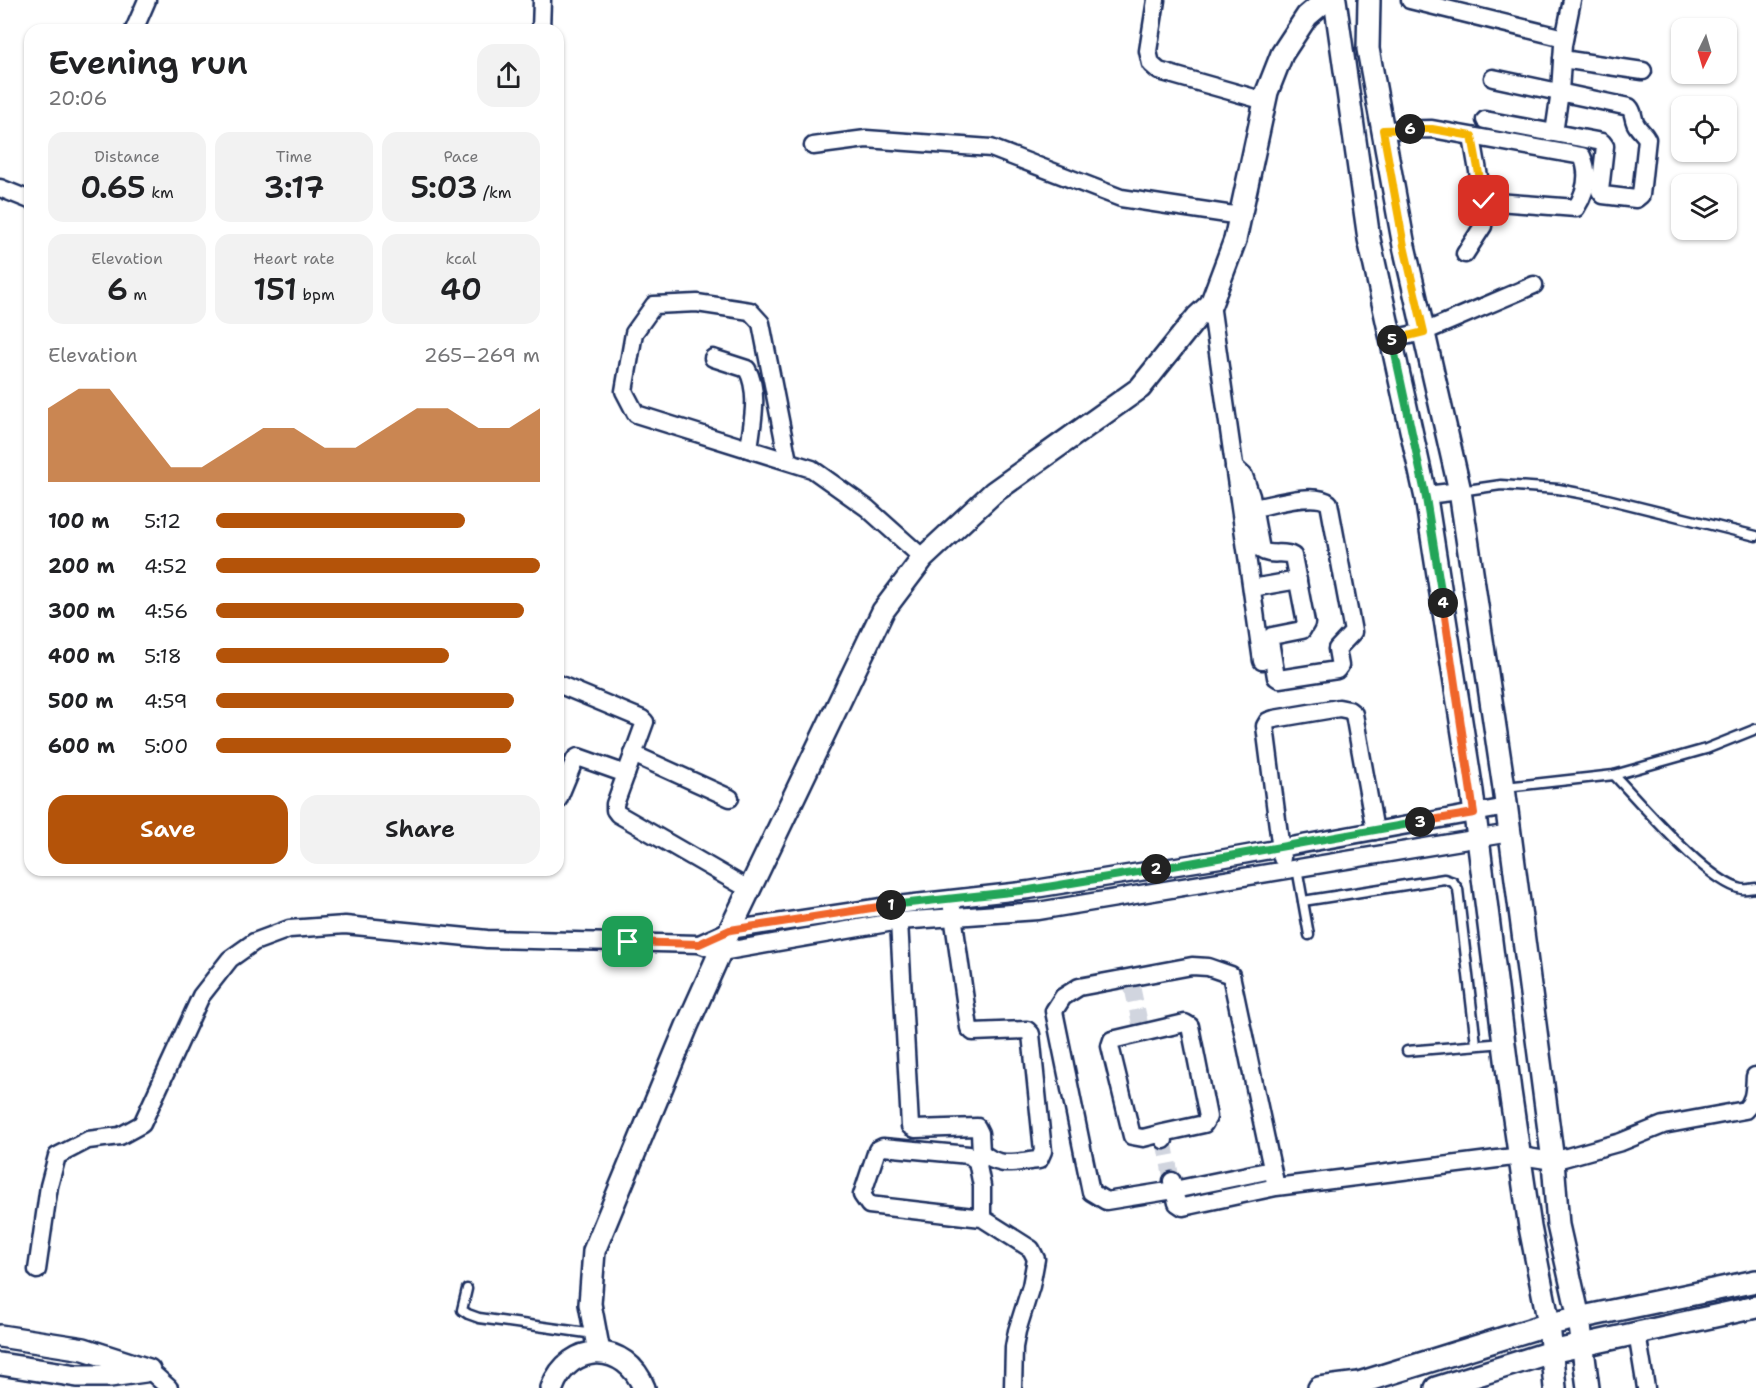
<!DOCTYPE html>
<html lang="en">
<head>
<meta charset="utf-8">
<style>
	body { margin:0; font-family:"Shantell Sans",sans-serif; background:#f2f2f2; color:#202124; height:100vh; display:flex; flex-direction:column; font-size:22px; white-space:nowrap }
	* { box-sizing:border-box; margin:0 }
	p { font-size:20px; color:#757577 }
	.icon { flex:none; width:33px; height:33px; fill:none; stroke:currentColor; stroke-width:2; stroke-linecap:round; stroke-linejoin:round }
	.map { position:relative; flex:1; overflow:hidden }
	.details { position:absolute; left:24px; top:24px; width:540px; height:852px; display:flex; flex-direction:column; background:#fff; border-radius:18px; box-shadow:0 2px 4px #0004 }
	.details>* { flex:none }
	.needle { width:39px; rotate:185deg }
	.fabs { position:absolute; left:1671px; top:18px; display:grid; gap:12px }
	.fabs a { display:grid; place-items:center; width:66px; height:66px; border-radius:12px; background:#fff; box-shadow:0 2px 4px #0004; font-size:30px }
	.pin { position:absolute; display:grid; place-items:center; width:51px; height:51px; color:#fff; margin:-26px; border-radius:12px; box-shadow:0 3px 9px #0006 }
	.km { position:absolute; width:30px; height:30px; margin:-15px; border-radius:50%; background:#222; color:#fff; font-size:16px; line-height:30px; text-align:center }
	.round { display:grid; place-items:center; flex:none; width:63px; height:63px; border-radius:18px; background:#f2f2f2 }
	.headline { display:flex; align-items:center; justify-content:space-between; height:102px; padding:0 24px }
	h1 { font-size:33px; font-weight:600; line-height:45px }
	.figures { display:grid; grid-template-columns:repeat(3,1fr); gap:9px; height:102px; padding:6px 24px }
	.figures div { display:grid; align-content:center; border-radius:15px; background:#f2f2f2; text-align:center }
	.figures b { font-size:30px; font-weight:600 }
	.figures small { font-size:16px; font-weight:400 }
	.figures p { font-size:16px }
	.chart { height:168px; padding:12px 24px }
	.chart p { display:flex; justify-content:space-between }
	.chart svg { width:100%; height:108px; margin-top:6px; fill:#b45309; opacity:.7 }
	.action { display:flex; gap:12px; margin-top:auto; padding:12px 24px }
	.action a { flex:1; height:69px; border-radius:18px; background:#b45309; color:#fff; font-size:24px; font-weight:600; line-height:69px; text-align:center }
	.action a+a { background:#f2f2f2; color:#202124 }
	ul { padding:0 24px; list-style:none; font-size:20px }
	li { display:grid; grid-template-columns:96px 72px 1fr; align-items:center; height:45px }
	li i { height:15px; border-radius:8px; background:#b45309 }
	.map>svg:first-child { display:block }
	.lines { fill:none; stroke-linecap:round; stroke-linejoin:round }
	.minor-tunnel { stroke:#d1d5df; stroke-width:16; stroke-dasharray:16 8; stroke-linecap:butt }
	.service-casing { stroke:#1b2f5e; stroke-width:13 }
	.minor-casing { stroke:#1b2f5e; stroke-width:21 }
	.tertiary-casing { stroke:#1b2f5e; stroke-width:26 }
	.service { stroke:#fff; stroke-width:8 }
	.minor { stroke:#fff; stroke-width:16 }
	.tertiary { stroke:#fff; stroke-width:21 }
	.split-1-casing { stroke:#fff; stroke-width:12 }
	.split-2-casing { stroke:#fff; stroke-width:12 }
	.split-3-casing { stroke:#fff; stroke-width:12 }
	.split-4-casing { stroke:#fff; stroke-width:12 }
	.split-5-casing { stroke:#fff; stroke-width:12 }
	.split-6-casing { stroke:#fff; stroke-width:12 }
	.split-7-casing { stroke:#fff; stroke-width:12 }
	.split-1 { stroke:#f0652b; stroke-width:8 }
	.split-2 { stroke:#22a559; stroke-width:8 }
	.split-3 { stroke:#22a559; stroke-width:8 }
	.split-4 { stroke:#f0652b; stroke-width:8 }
	.split-5 { stroke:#22a559; stroke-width:8 }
	.split-6 { stroke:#f5b400; stroke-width:8 }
	.split-7 { stroke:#f5b400; stroke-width:8 }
</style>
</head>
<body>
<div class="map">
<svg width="1756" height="1388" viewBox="0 0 1756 1388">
	<rect width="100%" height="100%" fill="#fff"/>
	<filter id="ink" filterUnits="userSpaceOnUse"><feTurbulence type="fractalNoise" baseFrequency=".0167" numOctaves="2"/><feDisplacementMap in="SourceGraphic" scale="12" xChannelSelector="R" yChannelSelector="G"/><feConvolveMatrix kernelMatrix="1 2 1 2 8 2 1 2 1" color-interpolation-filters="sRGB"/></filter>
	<g filter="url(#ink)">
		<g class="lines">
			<g class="minor-tunnel">
				<path d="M1132,986L1141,1028"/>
				<path d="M1164,1140L1172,1181"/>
			</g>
			<g class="service-casing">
				<g id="service">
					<path d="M1460,491L1501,485L1558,489L1595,496L1756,536"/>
					<path d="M1614,775C1641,803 1707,882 1742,889C1746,890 1752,888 1756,888"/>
					<path d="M1505,787L1614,775L1706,749L1756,729"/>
					<path d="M1297,868L1309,935"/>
					<path d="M1303,901L1444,879L1453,882L1458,889L1476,1044"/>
					<path d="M1407,1051L1504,1043"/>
					<path d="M467,1289L462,1310L468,1314L479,1318L594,1334"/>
				</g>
			</g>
			<g class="minor-casing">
				<g id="minor">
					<path d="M1156,0L1148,51L1151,64L1159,71L1265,101"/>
					<path d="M1410,0L1564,38"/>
					<path d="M134,30L147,0"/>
					<path d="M541,30L542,0"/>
					<path d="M1562,59L1643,71"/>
					<path d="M1485,120L1602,142L1605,146L1600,191L1603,195L1636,199L1641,195L1647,139C1644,133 1640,131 1637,126C1632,120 1635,113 1629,107L1493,78"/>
					<path d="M1383,130L1432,129L1582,156C1590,174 1586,192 1576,208L1484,201"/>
					<path d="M1554,133L1560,92L1563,45L1572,0"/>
					<path d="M813,146L866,139L991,148L1121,198L1240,216"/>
					<path d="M0,188L30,200"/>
					<path d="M1465,254L1483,226L1485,211L1472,137"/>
					<path d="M1211,304L1262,661"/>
					<path d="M1391,339L1424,332L1534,285"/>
					<path d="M713,358L747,369C760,393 752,423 749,449"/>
					<path d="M788,461L761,323L750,311L697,303L654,305L634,333L624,391L636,414L812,469L867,508L923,558"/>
					<path d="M1234,467L1244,476L1251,496L1261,550C1271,557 1283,550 1293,556L1306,623L1302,630L1272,636L1270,641L1276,677L1279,679L1337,670L1340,666L1337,649L1353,632L1329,503C1314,491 1272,505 1254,508"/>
					<path d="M1426,495L1460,491"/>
					<path d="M1252,588L1298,580"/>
					<path d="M558,684L642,719L645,722L615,804V810L618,814L750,890"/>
					<path d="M633,754L730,798"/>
					<path d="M558,800L575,759L578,757L626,774"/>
					<path d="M1282,858L1265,726L1268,721L1274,719L1339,708L1349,710L1354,714L1375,831"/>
					<path d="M899,921L910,1126L915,1129L977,1127L980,1133L981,1152C1000,1169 1015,1162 1039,1160L1043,1151L1031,1034L1027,1030L973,1032L969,1028L952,908"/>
					<path d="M699,944L730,930L888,906L1029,890L1220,859L1507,807"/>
					<path d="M1163,1133L1204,1124L1208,1117L1190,1026L1185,1023L1112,1040L1110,1046L1132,1136L1143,1138L1163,1133L1164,1140"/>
					<path d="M1172,1181L1174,1190L1272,1170"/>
					<path d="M1276,1187L1231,975L1208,967L1192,966L1079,987L1063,997L1054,1011L1091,1192L1106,1201L1174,1190L1177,1203L1183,1207L1276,1187L1521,1156L1553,1161L1621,1142L1663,1125L1745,1110C1755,1100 1754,1090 1755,1076"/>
					<path d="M982,1218V1186L977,1161L969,1155L883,1147L877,1150L862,1195L869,1205L982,1218L1031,1249L1036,1259L1031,1286L1017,1331L1014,1347L1013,1388"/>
					<path d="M37,1270L49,1186L57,1156L88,1140L120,1136L142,1124L201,996L230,959L254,942L289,929L345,925L487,939L699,944L721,952L899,921L1038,911L1510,833"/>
					<path d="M1637,1333L1646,1388"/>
					<path d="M149,1370L169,1388"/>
				</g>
			</g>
			<g class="tertiary-casing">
				<g id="tertiary">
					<path d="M1335,0L1369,239L1426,498L1472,791L1510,1091L1530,1227L1549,1324L1555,1388"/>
					<path d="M1369,0L1368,49L1404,246L1460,491L1504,788L1553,1161L1558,1225L1579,1318L1588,1388"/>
					<path d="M0,1336L84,1349L149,1370"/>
					<path d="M599,1352L590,1304L594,1251L687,1026L730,930L883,611L923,558L994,492L1140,388L1197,317L1211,304L1235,240L1267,92L1282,54L1307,16L1326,0"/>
					<path d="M0,1364L77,1376H110L145,1371"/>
					<path d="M552,1388C570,1340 626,1342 644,1388"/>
					<path d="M1319,1388L1359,1383L1549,1324L1756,1281"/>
					<path d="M1436,1388L1551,1352L1756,1307"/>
				</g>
			</g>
			<use href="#service" class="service"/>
			<use href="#minor" class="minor"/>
			<use href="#tertiary" class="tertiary"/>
		</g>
	</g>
	<g class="lines" filter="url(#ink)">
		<g class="split-1-casing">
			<path id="split-1" d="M628,942L699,944L730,930L891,905"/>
		</g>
		<g class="split-2-casing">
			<path id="split-2" d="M891,905L1029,890L1156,869"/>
		</g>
		<g class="split-3-casing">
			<path id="split-3" d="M1156,869L1420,822"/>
		</g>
		<g class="split-4-casing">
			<path id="split-4" d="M1420,822L1474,813L1443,603"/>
		</g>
		<g class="split-5-casing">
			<path id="split-5" d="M1392,340L1426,498L1443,603"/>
		</g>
		<g class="split-6-casing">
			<path id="split-6" d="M1392,340L1424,332L1404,246L1383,130L1410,129"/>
		</g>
		<g class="split-7-casing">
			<path id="split-7" d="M1410,129H1432L1472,136L1484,201"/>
		</g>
		<use href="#split-1" class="split-1"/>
		<use href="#split-2" class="split-2"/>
		<use href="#split-3" class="split-3"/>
		<use href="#split-4" class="split-4"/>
		<use href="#split-5" class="split-5"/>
		<use href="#split-6" class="split-6"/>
		<use href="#split-7" class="split-7"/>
	</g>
</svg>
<div class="fabs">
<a><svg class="needle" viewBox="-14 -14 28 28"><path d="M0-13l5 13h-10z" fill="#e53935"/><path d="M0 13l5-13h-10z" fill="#757577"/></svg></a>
<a><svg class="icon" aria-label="locate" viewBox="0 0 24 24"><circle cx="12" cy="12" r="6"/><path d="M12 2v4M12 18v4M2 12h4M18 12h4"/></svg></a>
<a><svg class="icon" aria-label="layers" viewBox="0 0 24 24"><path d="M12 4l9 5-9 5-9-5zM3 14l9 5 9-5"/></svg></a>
</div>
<div class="pin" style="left:628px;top:942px;background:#1e9e55"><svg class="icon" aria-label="arrive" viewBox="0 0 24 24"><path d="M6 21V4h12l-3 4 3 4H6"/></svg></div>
<div class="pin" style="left:1484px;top:201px;background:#d93025"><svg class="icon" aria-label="check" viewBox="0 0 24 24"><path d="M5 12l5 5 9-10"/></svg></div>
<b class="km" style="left:891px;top:905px">1</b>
<b class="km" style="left:1156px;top:869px">2</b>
<b class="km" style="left:1420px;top:822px">3</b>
<b class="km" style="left:1443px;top:603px">4</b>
<b class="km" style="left:1392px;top:340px">5</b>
<b class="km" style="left:1410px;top:129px">6</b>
<section class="details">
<div class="headline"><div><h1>Evening run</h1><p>20:06</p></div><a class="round"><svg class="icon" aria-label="share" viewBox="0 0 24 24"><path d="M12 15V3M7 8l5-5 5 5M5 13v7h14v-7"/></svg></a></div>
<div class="figures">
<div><p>Distance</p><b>0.65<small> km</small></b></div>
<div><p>Time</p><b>3:17</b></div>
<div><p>Pace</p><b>5:03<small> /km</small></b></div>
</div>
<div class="figures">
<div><p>Elevation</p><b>6<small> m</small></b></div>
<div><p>Heart rate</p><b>151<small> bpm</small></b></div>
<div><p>kcal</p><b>40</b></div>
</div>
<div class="chart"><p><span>Elevation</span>265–269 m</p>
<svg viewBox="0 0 160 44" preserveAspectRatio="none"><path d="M0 44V14L10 6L20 6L30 22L40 38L50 38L60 30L70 22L80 22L90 30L100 30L110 22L120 14L130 14L140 22L150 22L160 14V44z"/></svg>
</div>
<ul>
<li><b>100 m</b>5:12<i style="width:77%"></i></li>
<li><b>200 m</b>4:52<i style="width:100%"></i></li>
<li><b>300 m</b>4:56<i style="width:95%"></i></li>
<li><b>400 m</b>5:18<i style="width:72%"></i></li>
<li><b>500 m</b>4:59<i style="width:92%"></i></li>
<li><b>600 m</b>5:00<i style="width:91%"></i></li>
</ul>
<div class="action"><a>Save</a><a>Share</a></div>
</section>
</div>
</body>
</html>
